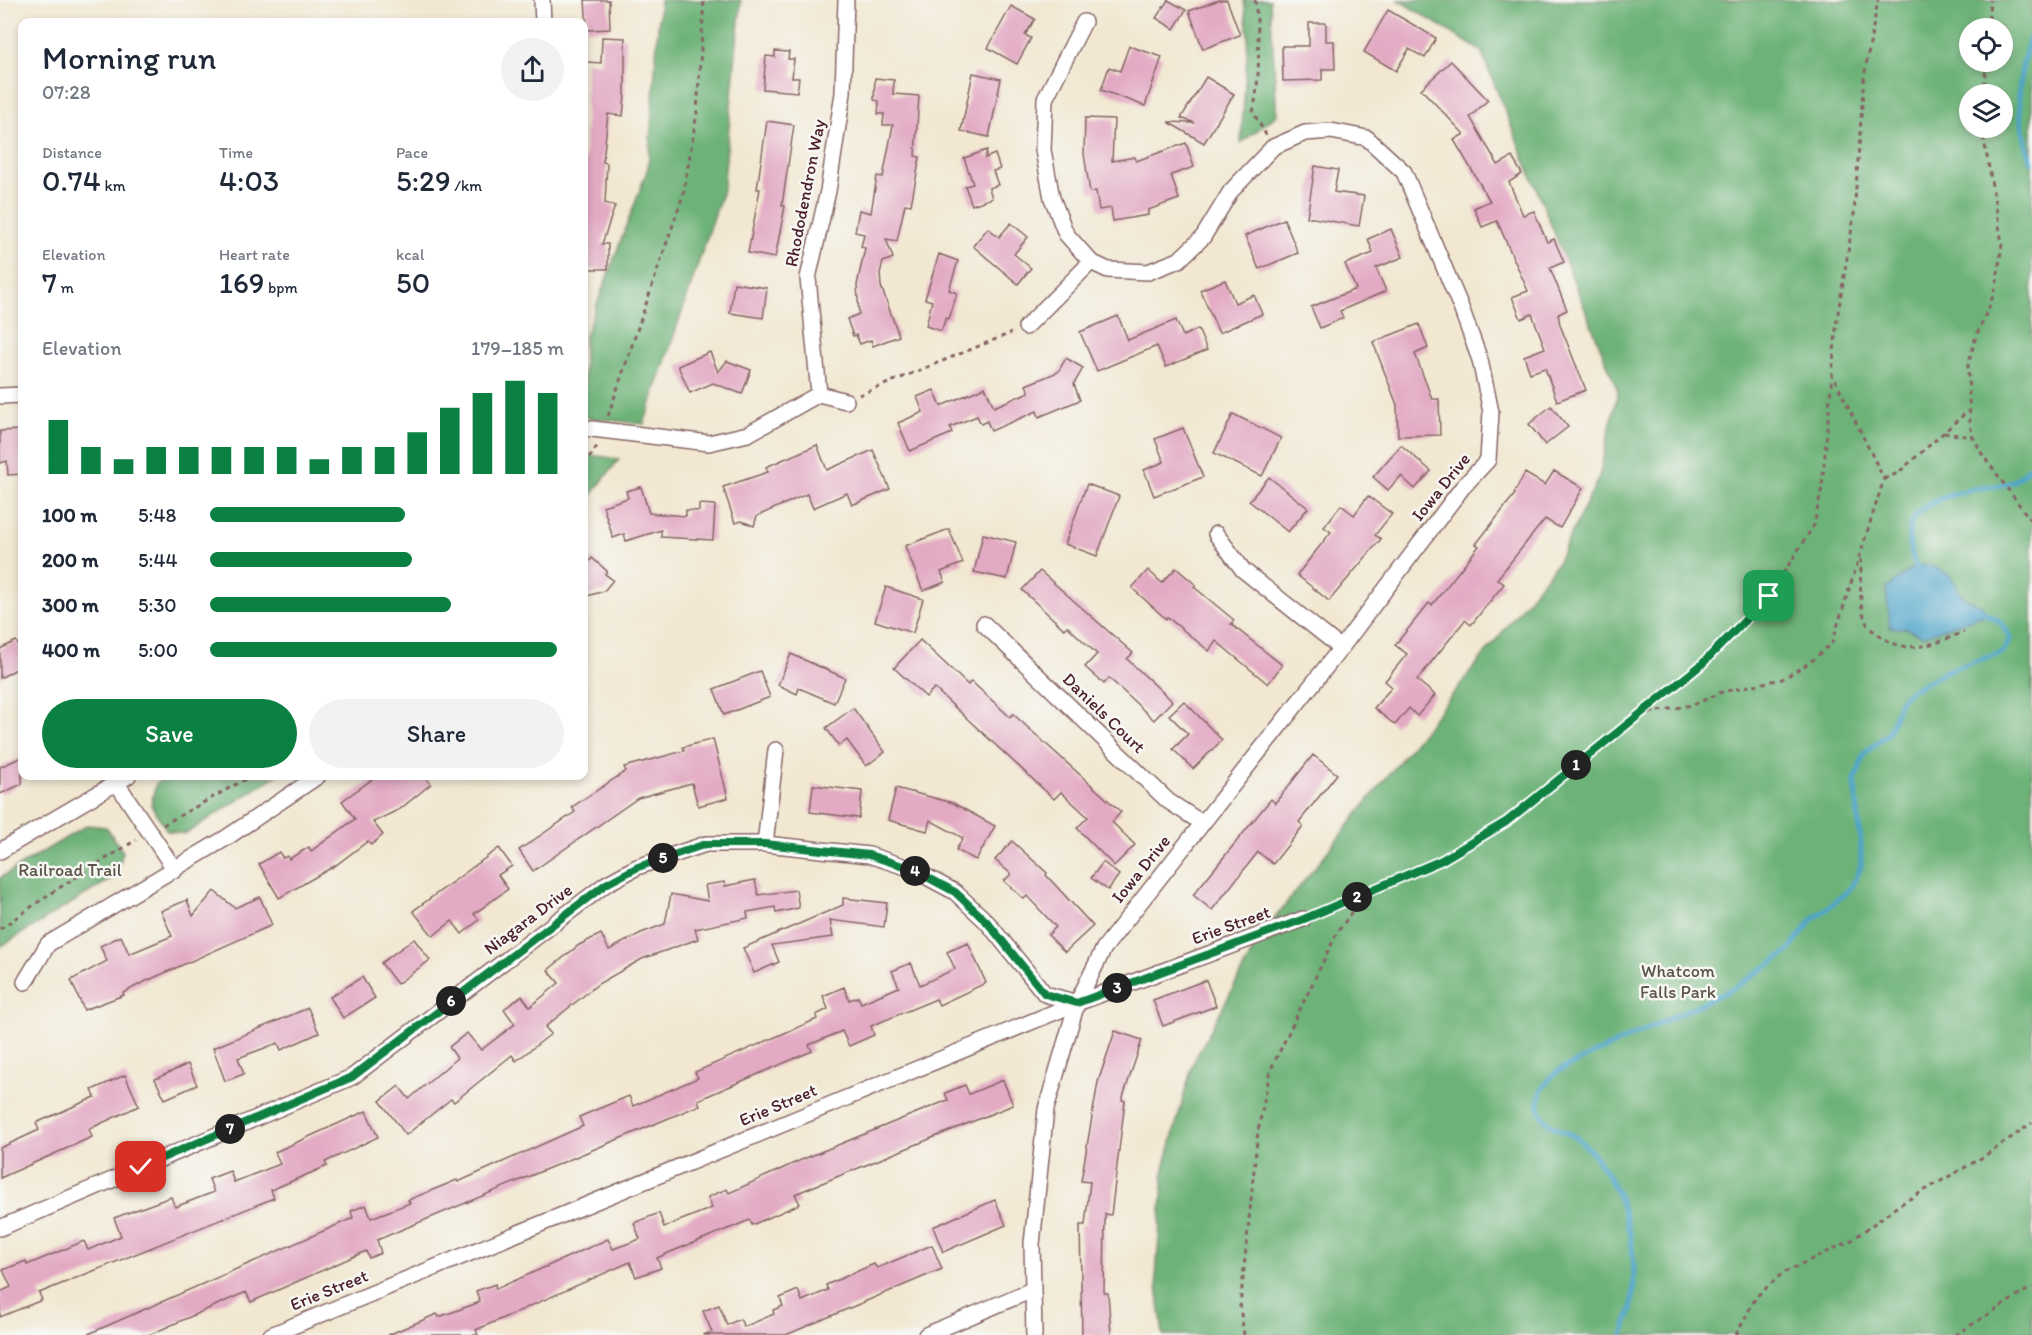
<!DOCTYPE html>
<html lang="en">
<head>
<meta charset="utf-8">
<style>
	body { margin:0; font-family:Itim,sans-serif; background:#f2f2f3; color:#1f2937; height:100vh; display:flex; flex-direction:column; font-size:22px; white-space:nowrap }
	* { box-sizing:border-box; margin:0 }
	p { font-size:20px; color:#747a83 }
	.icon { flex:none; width:33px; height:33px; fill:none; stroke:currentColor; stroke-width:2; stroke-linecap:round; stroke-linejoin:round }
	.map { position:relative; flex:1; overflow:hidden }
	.panel { position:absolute; left:18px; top:18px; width:570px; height:762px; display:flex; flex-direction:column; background:#fff; border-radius:12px; box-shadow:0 3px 9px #0003 }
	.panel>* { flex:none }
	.buttons { position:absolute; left:1959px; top:18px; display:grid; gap:12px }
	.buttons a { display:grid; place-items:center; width:54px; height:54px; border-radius:50%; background:#fff; box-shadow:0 3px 9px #0003; font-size:30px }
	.pin { position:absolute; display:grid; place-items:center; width:51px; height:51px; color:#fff; margin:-26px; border-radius:12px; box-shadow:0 3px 9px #0006 }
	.km { position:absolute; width:30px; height:30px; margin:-15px; border-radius:50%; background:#222; color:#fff; font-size:16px; line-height:30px; text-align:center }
	.round { display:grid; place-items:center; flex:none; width:63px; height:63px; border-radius:32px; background:#f2f2f3 }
	.summary { display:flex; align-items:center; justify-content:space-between; height:102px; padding:0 24px }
	h1 { font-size:33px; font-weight:600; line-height:45px }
	.stats { display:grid; grid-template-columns:repeat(3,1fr); gap:9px; height:102px; padding:6px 24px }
	.stats div { display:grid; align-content:center }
	.stats b { font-size:30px; font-weight:600 }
	.stats small { font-size:16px; font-weight:400 }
	.stats p { font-size:16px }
	.chart { height:168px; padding:12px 24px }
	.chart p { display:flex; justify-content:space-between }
	.chart svg { width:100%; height:108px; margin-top:6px; stroke:#0b8043; stroke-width:6 }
	.button { display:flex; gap:12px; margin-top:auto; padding:12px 24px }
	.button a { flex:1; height:69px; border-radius:36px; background:#0b8043; color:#fff; font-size:24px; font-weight:600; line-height:69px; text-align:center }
	.button a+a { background:#f2f2f3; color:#1f2937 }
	ul { padding:0 24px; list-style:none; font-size:20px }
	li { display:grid; grid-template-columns:96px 72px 1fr; align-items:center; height:45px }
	li i { height:15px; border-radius:8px; background:#0b8043 }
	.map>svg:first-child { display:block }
	.forest { fill:#6db278; stroke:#5c6852; stroke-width:1.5; fill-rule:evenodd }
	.water { fill:#4da4ca; stroke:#4c627a; stroke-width:1.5 }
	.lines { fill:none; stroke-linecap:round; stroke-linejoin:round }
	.stream { stroke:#4da4ca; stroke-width:5 }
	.building { fill:#e3aac4 }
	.minor-casing { stroke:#856565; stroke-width:18 }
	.path { stroke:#856565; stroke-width:3; stroke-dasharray:4.5 4.5; stroke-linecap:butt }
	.minor { stroke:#fff; stroke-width:15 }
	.route-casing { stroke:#fff; stroke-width:12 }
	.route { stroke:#0b8043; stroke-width:8 }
	.labels { text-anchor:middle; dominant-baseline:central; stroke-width:5; stroke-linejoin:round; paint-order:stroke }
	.street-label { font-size:18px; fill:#4a1f2b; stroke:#f6f6f2 }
	.park-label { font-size:18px; fill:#5c5448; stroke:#f6f6f2 }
</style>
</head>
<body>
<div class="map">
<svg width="2032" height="1335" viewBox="0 0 2032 1335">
	<rect width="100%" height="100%" fill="#f6f6f2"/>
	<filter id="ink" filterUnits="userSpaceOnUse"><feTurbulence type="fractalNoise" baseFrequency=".0167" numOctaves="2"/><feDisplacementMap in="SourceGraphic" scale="12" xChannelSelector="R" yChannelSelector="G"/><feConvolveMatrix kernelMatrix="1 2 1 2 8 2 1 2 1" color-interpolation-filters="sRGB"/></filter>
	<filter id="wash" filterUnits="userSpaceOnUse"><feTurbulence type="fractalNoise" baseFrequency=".008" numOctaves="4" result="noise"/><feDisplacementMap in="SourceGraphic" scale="24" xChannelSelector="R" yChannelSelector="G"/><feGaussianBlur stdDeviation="1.35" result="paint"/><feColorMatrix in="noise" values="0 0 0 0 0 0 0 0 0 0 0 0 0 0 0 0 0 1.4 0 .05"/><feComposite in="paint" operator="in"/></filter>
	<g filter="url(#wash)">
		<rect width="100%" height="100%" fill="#f2e8d2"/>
		<g class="forest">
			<path d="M660,0H741L723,190L644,424L584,417V339L648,168Z"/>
			<path d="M1244,0H1270L1277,115L1241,143L1248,36Z"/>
			<path d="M1398,0H2032V1335H1163L1156,1277L1164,1168L1193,1063L1262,934L1557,563L1599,477L1618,391L1481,51ZM1970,28H2002V62H1970ZM1970,94H2002V128H1970Z"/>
			<path d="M584,454L619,459L584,505Z"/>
			<path d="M168,776H276L185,834L167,831L151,805L156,783Z"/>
			<path d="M87,825L106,827L123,852L116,876L0,947V878Z"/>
		</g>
		<path class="water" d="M1916,565H1930L1950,575L1964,598L1982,605L1987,614L1923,636L1905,628H1890L1886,589Z"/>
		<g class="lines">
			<g class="stream">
				<path d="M2032,32C2015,81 2015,112 2032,162"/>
				<path d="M1919,571C1891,517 1924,500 1974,489C1988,486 2002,487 2015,480C2021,476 2027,470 2032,465"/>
				<path d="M1623,1335C1626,1325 1631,1314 1632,1304C1640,1247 1623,1182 1582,1142C1571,1131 1553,1131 1544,1118C1531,1099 1544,1083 1558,1071L1734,988L1788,952L1811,921L1845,894L1855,881L1861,866V846L1855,780L1865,753L1888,734L1900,701L1908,692L1946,671L2003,652L2010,639C2005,625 1996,616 1981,612"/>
			</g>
		</g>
		<g id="blocks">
			<g class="building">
				<path d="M585,0H609L610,29L587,30Z"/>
				<path d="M1168,0L1186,10L1174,29L1156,18Z"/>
				<path d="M1219,0H1227L1240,35L1203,49L1189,11Z"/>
				<path d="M1011,6L1035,19L1025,35L1031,38L1017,64L988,48Z"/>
				<path d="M1388,10L1436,38L1425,58L1409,49L1396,71L1364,52Z"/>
				<path d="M1309,23H1326V41H1334L1335,69H1322V80L1283,81L1282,46H1309Z"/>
				<path d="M602,37L625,38V95L623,116L608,114L603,162L607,163L605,203L615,206L602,244H608V269H584L586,62L601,63Z"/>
				<path d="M1129,46L1162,57L1145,106L1101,90L1109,67L1120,71Z"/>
				<path d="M775,51L789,52L788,59H794L792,78H799L797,92L763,89L766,56L775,57Z"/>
				<path d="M1451,61L1488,100L1470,117L1498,165L1512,157L1522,174L1509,182L1523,215L1534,211L1547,242L1554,239L1564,262L1550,268L1567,310L1558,314L1560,325L1586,390L1557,401L1545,368L1530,373L1524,356L1545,348L1532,314L1521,319L1512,297L1528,291L1497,221L1482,227L1474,208L1490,201L1454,140L1464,134L1421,89Z"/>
				<path d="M973,73L1001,79L989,137L961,131Z"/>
				<path d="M1206,77L1234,94L1204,143L1168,122L1195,123L1181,118Z"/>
				<path d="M875,78L894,80L893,94L919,96L915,156L920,157L911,205L905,204L897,241L886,239L893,258L883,262L880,273L881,286L899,336L873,346L871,340L860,344L856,335L853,336L847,319L859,314L857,285L865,248L861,247L864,234L855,232L859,210L871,213L877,176L883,177L893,125H883L884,114H878L879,101L874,100Z"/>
				<path d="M1085,118L1114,119L1112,161L1135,157L1136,161L1186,143L1194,167L1171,175L1179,199L1148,210V215L1113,221L1111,208L1099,210L1096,191L1090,192L1084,154Z"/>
				<path d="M767,121L794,125L782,205L785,206L775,258L748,253L760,189H757Z"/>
				<path d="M987,150L985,158L995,154L1000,169L993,171L998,185L989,188L992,198L972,205L965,186L973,184L964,158Z"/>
				<path d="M1315,166L1338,170L1334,192L1364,196L1359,226L1307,217Z"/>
				<path d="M1284,219L1298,253L1259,269L1245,236Z"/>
				<path d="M1011,223L1028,237L1014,254L1031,268L1018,284L973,246L988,228L999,237Z"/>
				<path d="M1391,229L1403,257L1376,268L1386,291L1340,311L1343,318L1320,328L1311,307L1356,289L1345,264L1373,253L1368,239Z"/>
				<path d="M939,254L958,261L949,290L957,293L949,319L946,318L941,331L926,326L932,301L925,299Z"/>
				<path d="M1225,280L1235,303L1254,295L1262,314L1219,333L1200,290Z"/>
				<path d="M734,283L767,288L763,318L730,313Z"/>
				<path d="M1118,316L1128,340L1176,320L1183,336L1198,329L1207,350L1166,367L1157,346L1097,371L1080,332Z"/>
				<path d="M1419,324L1428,348L1415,354L1432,399H1439L1440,435L1398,436L1397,405L1373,342Z"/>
				<path d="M710,352L718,372L727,361L751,370L742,394L713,383L690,393L678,366Z"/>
				<path d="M1066,358L1083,368L1074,384L1080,400L1039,417L1037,411L991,431L987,421L981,424L977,416L950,427L952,433L910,451L898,423L923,412L917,397L934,390L941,406L985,387L994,407L1029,392L1026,385L1058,372Z"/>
				<path d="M1551,406L1568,427L1545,445L1529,424Z"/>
				<path d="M1233,414L1281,438L1262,476L1214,453Z"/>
				<path d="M1183,428L1203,477L1154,496L1144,470L1164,462L1155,439Z"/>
				<path d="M22,430V474L8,475L7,461L0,463V431Z"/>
				<path d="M817,445L827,470L873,450L890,489L852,505L847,493L813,508L807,494L757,516L754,526L742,521L735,523L723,487L768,472L766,467Z"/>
				<path d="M1401,445L1431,471L1415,489L1401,476L1388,490L1373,477Z"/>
				<path d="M1554,471L1583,488L1560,528L1545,519L1497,579L1504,584L1471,625L1465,620L1417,680L1435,695L1417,716L1409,708L1395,725L1374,708L1392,687L1385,681L1407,654L1395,645L1429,603L1432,605L1479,546L1476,544L1515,494L1514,493L1525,473L1545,485Z"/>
				<path d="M1269,477L1308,508L1288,532L1249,501Z"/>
				<path d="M1087,484L1119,496L1097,556L1065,544Z"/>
				<path d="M641,487L649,513L686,516V510L699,511V504L715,505L713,540L661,537V530L626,541L624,534L613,538L603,506L628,498L626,491Z"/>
				<path d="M1368,496L1392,514L1375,535L1381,539L1329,601L1297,575L1331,532L1324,527L1341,505L1354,515Z"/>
				<path d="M949,529L963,563L941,572L945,582L923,591L905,546Z"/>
				<path d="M983,534L1016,542L1007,579L974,572Z"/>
				<path d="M592,558L607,571L605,574L613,580L604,591L584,597V568Z"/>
				<path d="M1176,568L1196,585L1194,587L1234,620L1231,624L1282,665L1268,684L1216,641L1209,651L1167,617L1166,619L1132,588L1148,570L1162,583Z"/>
				<path d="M1040,571L1133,653L1127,659L1172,701L1154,720L1109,678L1104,684L1085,667L1097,654L1067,626L1064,629L1022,590Z"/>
				<path d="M886,587L923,599L913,633L875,621Z"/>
				<path d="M920,640L968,685L971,681L1010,717L1013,714L1121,812L1112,822L1135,845L1114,866L1077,828L1088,817L1061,792L1054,799L934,688L926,697L894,668Z"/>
				<path d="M16,641L22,652V666L0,678V649Z"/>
				<path d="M791,654L845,678L834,703L799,688L797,694L778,685Z"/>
				<path d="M760,671L770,697L724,715L714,689Z"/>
				<path d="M1184,701L1222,740L1193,769L1173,749L1188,734L1169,715Z"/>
				<path d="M853,708L885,752L866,766L847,740L839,746L826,728Z"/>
				<path d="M713,739L728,798L698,806L692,783L638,798L533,871L519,850L575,812L572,807L626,771L624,767L684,751L683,747Z"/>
				<path d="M1313,755L1337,774L1299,822L1303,826L1273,864L1258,852L1212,910L1193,895L1271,799L1275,803Z"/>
				<path d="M22,757V784L0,794V767Z"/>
				<path d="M377,776H424L431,784L400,809L373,822L383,835L371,845L368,841L336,865L279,898L259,864L279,852L283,858L287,856L289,859L309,847L311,851L355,819L342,801Z"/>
				<path d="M813,785L862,791L859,818L810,812Z"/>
				<path d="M896,788L953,803L995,826L976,860L956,850L963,838L930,820L927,831L888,820Z"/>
				<path d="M1012,841L1047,873L1046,875L1093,926L1065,952L1048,935L1056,927L1027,896L1024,899L1004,881L1011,874L995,860Z"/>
				<path d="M499,848L512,866L498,875L508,889L474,914L479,920L462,934L452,921L433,936L413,911Z"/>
				<path d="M1103,862L1119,875L1108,890L1091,878Z"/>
				<path d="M755,880L758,895L796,890L799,908L776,913L775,907L747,912L748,918L695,929L698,939L642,959L598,984L545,1027L551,1034L516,1061L512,1055L454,1102L451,1099L406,1135L380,1101L399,1086L409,1099L457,1058L449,1047L467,1033L481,1050L515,1024L504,1009L522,996L530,1007L559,983L548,970L579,945L601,934L609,950L641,933L665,924L671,894L708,901L705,885L724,882L725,886Z"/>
				<path d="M214,891L235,908L260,897L272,925L142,983L123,993L124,995L84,1010L71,980L107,961L100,946L121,936L129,954L172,936L161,911L187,900L193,916Z"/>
				<path d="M843,898L887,903L884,927L830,920L833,937L772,945L779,962L754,973L743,948L843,905Z"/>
				<path d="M414,939L430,960L397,984L381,963Z"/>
				<path d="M968,943L986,983L939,1005L936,999L871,1026L874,1035L849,1046L842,1031L809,1045L812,1051L698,1100L700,1105L377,1240L381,1253L369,1258L366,1251L251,1302L246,1292L149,1335H86L353,1218L351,1211L366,1205L371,1218L410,1203L408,1200L457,1180L458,1182L583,1126L579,1117L629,1096L633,1106L698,1078L695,1072L817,1019L816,1015L828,1009L823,996L844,987L849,1000L858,997L861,1003L899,987L892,971L911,963L920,985L955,969L947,952Z"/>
				<path d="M362,977L375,998L343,1018L330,997Z"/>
				<path d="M1206,980L1216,1006L1163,1026L1153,1000Z"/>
				<path d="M308,1008L319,1033L281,1050L278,1043L238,1058L244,1074L225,1081L213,1048Z"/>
				<path d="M1115,1031L1142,1040L1122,1100L1125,1101L1111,1215L1105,1214L1104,1293H1108L1111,1335H1082L1080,1225H1085L1090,1182L1081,1181L1098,1082Z"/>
				<path d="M188,1064L197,1085L165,1099L155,1079Z"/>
				<path d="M125,1075L139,1106L89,1129L92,1137L0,1178V1148L39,1130L36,1123L95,1097L92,1090Z"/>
				<path d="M1003,1080L1013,1105L795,1194L800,1204L752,1225L750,1220L673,1251L657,1258L661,1268L636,1277L630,1262L476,1330L478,1335H388L437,1314L439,1317L480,1302L476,1291L495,1284L496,1289L608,1239L613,1249L640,1239L634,1223L659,1213L664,1227L712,1208L708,1197L727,1189L729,1193L801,1160L948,1100L945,1093L965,1085L969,1094Z"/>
				<path d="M366,1111L378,1137L325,1162L327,1166L271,1190L274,1198L39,1293L42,1300L0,1317V1292L11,1287L3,1270L26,1261L27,1265L84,1241L88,1250L121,1236L114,1218L171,1197L175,1207L214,1192L209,1179L230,1171L234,1182L280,1164L275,1152Z"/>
				<path d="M995,1200L1006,1225L943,1252L933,1227Z"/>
				<path d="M932,1245L942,1269L786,1335H703L712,1332L703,1311L719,1305L727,1325L740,1319L744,1327L774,1314L773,1310L783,1306L780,1298L798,1290L802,1301L828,1290L826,1285L874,1264L877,1268Z"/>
			</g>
		</g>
	</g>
	<g filter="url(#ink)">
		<use href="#blocks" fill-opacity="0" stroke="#856565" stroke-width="1.5"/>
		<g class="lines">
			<g class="minor-casing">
				<g id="minor">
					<path d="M542,0L543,22"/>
					<path d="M1026,327L1091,262"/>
					<path d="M819,394L846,401"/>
					<path d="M0,396L22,395"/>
					<path d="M584,428L709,443L748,434L819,394L808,278L828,191L843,93L846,0"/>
					<path d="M1216,534L1243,570L1341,648"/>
					<path d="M984,624L1168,801L1202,823"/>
					<path d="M112,776L175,870"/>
					<path d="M765,844L776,750"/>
					<path d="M0,851L128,776"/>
					<path d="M25,982L48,944L226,838L318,776"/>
					<path d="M0,1228L352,1077L606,884L637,867L706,844H765L869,855L912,869L955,892L987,922L1045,994L1077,1003"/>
					<path d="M271,1335L1077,1003L1303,919"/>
					<path d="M926,1335L1032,1290"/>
					<path d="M1034,1335L1032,1244L1046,1109L1077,1003L1104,948L1341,648L1462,488L1488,460L1491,412L1480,360L1460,305L1404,172L1367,138L1331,131L1305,133L1273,147L1231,191L1203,237L1179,260L1148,272L1108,270L1091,262L1066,234L1052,198L1043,150L1045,99L1084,22"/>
				</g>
			</g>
			<g class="path">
				<path d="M1255,0C1259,37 1261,75 1253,112L1266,135"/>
				<path d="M1988,28L1990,0"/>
				<path d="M1984,94L1986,62"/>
				<path d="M1982,128L2002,243L1997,281L1990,305L1976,336L1968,366L1970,425L1973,437L1982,454L2032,522"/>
				<path d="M859,395L1011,333"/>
				<path d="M608,416L683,195L697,113L704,0"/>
				<path d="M1944,433L1973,437"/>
				<path d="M584,465L598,445"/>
				<path d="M1884,479L1898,473L1968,411"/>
				<path d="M1861,559C1861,579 1858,606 1867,624C1869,629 1877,633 1881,636C1907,657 1937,643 1964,632"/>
				<path d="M1641,714L1693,705L1722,692L1782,679L1809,663L1832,643L1884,479L1833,376"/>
				<path d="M163,825L251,776"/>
				<path d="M1316,914L1374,891"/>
				<path d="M0,929L51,893L136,840"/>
				<path d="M1244,1335L1240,1307L1258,1131L1270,1071L1337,933L1356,906L1378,889L1442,860L1505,822L1701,665L1769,596L1814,525L1822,487L1837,319L1854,215L1864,77L1878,0"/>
				<path d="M1736,1335L1756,1297L1783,1273L1852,1240L1899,1205L1983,1157L2032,1123"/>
				<path d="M1955,1335L2032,1287"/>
			</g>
			<use href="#minor" class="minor"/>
		</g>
	</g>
	<g class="lines" filter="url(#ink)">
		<g class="route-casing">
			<path id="route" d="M141,1167L352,1077L606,884L638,867L706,844H765L869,855L912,869L955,892L987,922L1045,994L1077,1003L1304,919L1442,860L1506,822L1701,665L1769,596"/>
		</g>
		<use href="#route" class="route"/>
	</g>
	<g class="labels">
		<g class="street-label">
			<text transform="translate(805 193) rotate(-79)">Rhododendron Way</text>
			<text transform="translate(1441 487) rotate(-51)">Iowa Drive</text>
			<text transform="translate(1104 713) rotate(44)">Daniels Court</text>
			<text transform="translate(1141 869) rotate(-51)">Iowa Drive</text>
			<text transform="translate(528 919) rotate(-37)">Niagara Drive</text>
			<text transform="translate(1231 925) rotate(-20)">Erie Street</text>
			<text transform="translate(778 1105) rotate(-23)">Erie Street</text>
			<text transform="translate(329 1290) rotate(-22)">Erie Street</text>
		</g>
		<g class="park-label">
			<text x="70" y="870">Railroad Trail</text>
			<text x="1678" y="971">Whatcom<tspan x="1678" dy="21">Falls Park</tspan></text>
		</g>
	</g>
</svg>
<div class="buttons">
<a><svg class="icon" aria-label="locate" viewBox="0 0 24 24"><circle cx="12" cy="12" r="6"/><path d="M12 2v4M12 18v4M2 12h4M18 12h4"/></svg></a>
<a><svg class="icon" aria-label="layers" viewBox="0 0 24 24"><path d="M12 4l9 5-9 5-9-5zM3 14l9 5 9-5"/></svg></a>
</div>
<div class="pin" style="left:1769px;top:596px;background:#1e9e55"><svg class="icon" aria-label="arrive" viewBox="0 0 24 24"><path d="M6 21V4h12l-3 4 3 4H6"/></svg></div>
<div class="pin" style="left:141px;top:1167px;background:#d93025"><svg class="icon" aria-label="check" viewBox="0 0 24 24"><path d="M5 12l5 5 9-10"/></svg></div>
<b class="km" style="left:1576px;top:765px">1</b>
<b class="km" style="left:1357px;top:897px">2</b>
<b class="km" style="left:1117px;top:988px">3</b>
<b class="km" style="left:915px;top:871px">4</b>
<b class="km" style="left:663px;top:858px">5</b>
<b class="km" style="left:451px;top:1001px">6</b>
<b class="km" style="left:230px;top:1129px">7</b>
<section class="panel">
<div class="summary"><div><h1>Morning run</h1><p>07:28</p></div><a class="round"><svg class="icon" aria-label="share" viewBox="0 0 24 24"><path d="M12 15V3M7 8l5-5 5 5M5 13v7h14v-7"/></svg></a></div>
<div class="stats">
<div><p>Distance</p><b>0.74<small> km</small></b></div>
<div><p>Time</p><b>4:03</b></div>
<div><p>Pace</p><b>5:29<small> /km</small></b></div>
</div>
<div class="stats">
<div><p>Elevation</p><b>7<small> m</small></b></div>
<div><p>Heart rate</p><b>169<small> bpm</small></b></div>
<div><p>kcal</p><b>50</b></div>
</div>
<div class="chart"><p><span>Elevation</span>179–185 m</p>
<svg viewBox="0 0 160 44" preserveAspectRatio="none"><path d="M5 44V22M15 44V33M25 44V38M35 44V33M45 44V33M55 44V33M65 44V33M75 44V33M85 44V38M95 44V33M105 44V33M115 44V27M125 44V17M135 44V11M145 44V6M155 44V11"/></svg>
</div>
<ul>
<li><b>100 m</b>5:48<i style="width:55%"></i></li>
<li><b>200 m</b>5:44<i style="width:57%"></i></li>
<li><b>300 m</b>5:30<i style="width:68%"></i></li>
<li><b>400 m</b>5:00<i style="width:98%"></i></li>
</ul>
<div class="button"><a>Save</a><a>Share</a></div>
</section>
</div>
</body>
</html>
